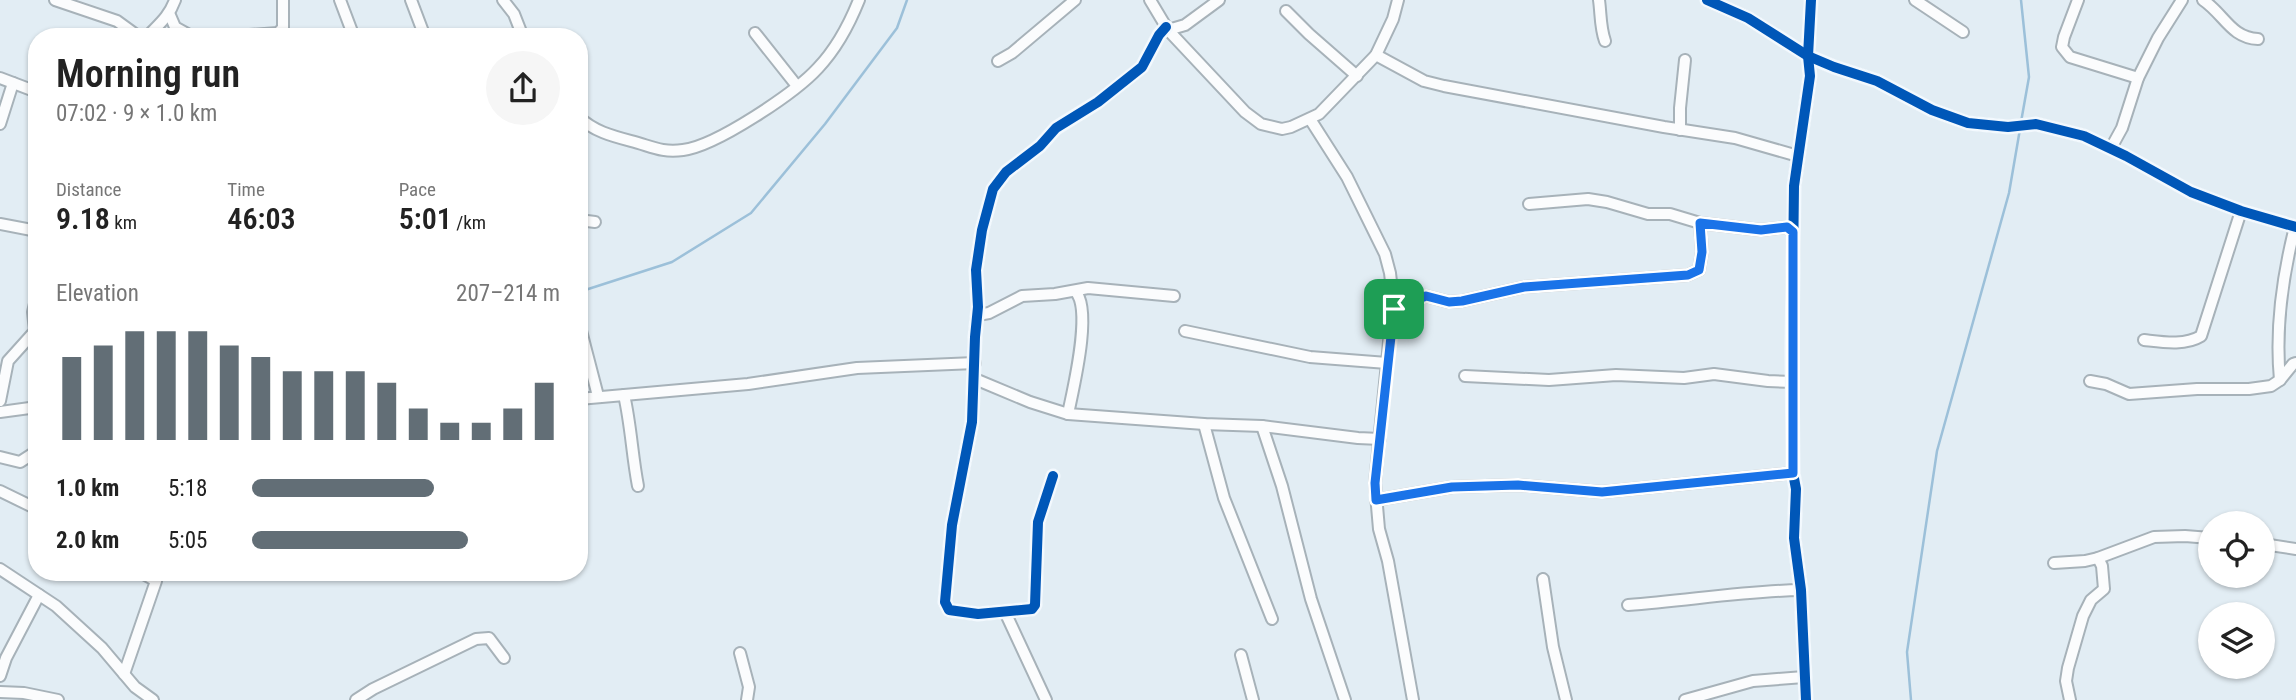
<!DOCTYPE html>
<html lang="en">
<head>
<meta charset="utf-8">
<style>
	body { margin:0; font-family:"Roboto Condensed",sans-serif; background:#f6f6f6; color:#222; height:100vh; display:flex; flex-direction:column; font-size:26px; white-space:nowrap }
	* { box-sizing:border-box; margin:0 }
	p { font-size:23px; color:#767676 }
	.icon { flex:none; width:38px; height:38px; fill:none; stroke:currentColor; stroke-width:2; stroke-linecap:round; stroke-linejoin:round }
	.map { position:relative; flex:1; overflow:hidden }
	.drawer { position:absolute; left:28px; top:28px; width:560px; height:553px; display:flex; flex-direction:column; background:#fff; border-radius:28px; box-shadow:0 2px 5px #0004 }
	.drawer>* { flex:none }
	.controls { position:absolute; left:2198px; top:511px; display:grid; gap:14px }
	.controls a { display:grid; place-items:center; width:77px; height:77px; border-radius:50%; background:#fff; box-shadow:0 2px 5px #0004; font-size:35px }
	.pin { position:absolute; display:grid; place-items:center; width:60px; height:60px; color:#fff; margin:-30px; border-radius:14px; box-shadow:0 4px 10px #0006 }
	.round { display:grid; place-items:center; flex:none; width:74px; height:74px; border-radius:37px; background:#f6f6f6 }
	.summary { display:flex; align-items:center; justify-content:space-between; height:119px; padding:0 28px }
	h1 { font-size:38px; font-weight:600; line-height:52px }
	.metrics { display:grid; grid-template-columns:repeat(3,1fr); gap:10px; height:119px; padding:7px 28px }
	.metrics div { display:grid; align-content:center }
	.metrics b { font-size:30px; font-weight:600 }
	.metrics small { font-size:19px; font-weight:400 }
	.metrics p { font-size:19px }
	.chart { height:196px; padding:14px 28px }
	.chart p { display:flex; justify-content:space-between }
	.chart svg { width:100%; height:126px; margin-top:7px; stroke:#626e76; stroke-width:6 }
	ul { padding:0 28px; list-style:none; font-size:23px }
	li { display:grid; grid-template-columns:112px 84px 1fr; align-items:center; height:52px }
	li i { height:18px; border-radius:9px; background:#626e76 }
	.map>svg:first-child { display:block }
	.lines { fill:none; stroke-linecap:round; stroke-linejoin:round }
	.stream { stroke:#9cc0d9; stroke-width:2.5 }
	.minor-casing { stroke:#a7b2b9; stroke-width:14 }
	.minor { stroke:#fbfcfd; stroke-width:10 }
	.cycleway-casing { stroke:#f3f9fe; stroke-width:15 }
	.cycleway { stroke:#0057b8; stroke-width:10 }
	.route-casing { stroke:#fff; stroke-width:14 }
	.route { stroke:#1a73e8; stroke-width:9 }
</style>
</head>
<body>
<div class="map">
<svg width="2296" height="700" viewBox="0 0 2296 700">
	<rect width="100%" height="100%" fill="#e2edf4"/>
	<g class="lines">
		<g class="stream">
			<path d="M2021,122L2029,77L2021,0"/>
			<path d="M579,292L672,262L751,213L825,124L897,28L907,0"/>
			<path d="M1911,700L1907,652L1937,451L2009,193L2020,129"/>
		</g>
		<g class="minor-casing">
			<g id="minor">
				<path d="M55,0L117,21L139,37"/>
				<path d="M340,0L354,37"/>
				<path d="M411,0L425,37"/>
				<path d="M503,0L514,14L523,37"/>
				<path d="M1150,0L1168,30L1245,112L1261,124L1282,129L1291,127L1319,114L1376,55L1393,19L1398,0"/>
				<path d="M1599,0C1601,14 1600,27 1605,41"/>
				<path d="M1707,0L1748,18L1808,56L1834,67L1877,81L1932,110L1968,123L2008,127L2036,124L2084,136L2126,156L2191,192L2241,211L2296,227"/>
				<path d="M1915,0L1963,32"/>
				<path d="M2078,0L2064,37L2062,47L2070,57L2138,78"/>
				<path d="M2203,0C2224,14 2231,38 2258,39"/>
				<path d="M1286,11L1309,34L1357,76"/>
				<path d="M169,13L175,27L193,37"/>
				<path d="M1168,30L1185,25L1219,0"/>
				<path d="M755,33L797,86"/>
				<path d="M147,37C158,25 169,17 175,0"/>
				<path d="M221,37L278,33L283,28V0"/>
				<path d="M1376,55L1424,81L1444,86L1664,127L1735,138L1798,156"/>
				<path d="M998,61L1012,53L1075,0"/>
				<path d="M0,78L37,92"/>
				<path d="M579,117C593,131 612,136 631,141C651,146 661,153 683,150C716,146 795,93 818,68C837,48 849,25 859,0"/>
				<path d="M0,124L13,83"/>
				<path d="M1680,130V108L1685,60"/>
				<path d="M2111,148L2122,128L2138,78L2158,38L2182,0"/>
				<path d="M1529,204L1588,199L1607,202L1648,214H1670L1700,223L1761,230L1787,227L1793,232"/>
				<path d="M579,220L595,222"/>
				<path d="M0,224L37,231"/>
				<path d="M1393,309L1426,296L1449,302L1462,301L1524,287L1688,275L1699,270L1702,252L1700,223"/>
				<path d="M978,315L989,313L1022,296L1055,294L1088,288L1174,296"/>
				<path d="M579,323L598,396"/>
				<path d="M35,331L33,312L37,295"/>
				<path d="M1185,331L1310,357L1387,363L1393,299L1390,273L1385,254L1347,177L1310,119"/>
				<path d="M2144,340C2162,342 2185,346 2201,336L2241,211"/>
				<path d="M1387,363L1375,483L1379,529L1388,561L1413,700"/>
				<path d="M1465,376L1549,380L1616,375L1684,378L1714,374L1768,381L1793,382"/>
				<path d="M975,379L1030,402L1068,414L1204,424L1262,426L1358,438L1380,439"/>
				<path d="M2280,380C2275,328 2282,278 2295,227"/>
				<path d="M2090,381L2106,384L2129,394L2197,389H2249L2271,386L2280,380L2293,364L2296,363"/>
				<path d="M624,395C631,425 632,455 638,486"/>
				<path d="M579,399L748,384L857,368L975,363"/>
				<path d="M0,401L8,361L35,331"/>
				<path d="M0,412L37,407"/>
				<path d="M1068,414C1073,389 1093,309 1075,291"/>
				<path d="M1204,424L1224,498L1272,619"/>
				<path d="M1262,426L1282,486L1311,599L1345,700"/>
				<path d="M0,457L20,462L37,451"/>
				<path d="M1053,476L1038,522L1035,605L1032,609L978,614L949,610L945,602L952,525L972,422L975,337L978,307L976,270L982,230L993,189L1006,172L1040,146L1056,128L1098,102L1142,67L1159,35L1166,27"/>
				<path d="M0,491L37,509"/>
				<path d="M1376,500L1452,487L1518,485L1602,492L1793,473"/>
				<path d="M2263,544L2296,549"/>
				<path d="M2054,563L2085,561L2098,558L2154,537L2185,536L2210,538"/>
				<path d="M0,569L56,606L102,648L135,687L153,700"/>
				<path d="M1543,579L1553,647L1566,700"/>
				<path d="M1628,605C1686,601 1742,591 1801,590"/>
				<path d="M1005,612L1046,700"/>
				<path d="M740,653L749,687L747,700"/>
				<path d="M1241,655L1253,700"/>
				<path d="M124,674L156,581L140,572"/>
				<path d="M0,676L6,658L39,595"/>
				<path d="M0,692L24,693L58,700"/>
				<path d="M356,700L373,689L476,639L489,638L504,658"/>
				<path d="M1685,700L1753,681L1804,677"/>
				<path d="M1806,700L1801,590L1794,538L1796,489L1793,473L1792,349L1794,186L1810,76L1808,56L1811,0"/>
				<path d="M2070,700L2066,681L2068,668L2083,616L2091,600L2104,589L2102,566L2098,558"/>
			</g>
		</g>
		<use href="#minor" class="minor"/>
		<g class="cycleway-casing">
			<g id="cycleway">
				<path d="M1707,0L1748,18L1808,56L1834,67L1877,81L1932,110L1968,123L2008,127L2036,124L2084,136L2126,156L2191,192L2241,211L2296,227"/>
				<path d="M1053,476L1038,522L1035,605L1032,609L978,614L949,610L945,602L952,525L972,422L975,337L978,307L976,270L982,230L993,189L1006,172L1040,146L1056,128L1098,102L1142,67L1159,35L1166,27"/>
				<path d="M1806,700L1801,590L1794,538L1796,489L1793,473L1792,349L1794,186L1810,76L1808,56L1811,0"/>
			</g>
		</g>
		<use href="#cycleway" class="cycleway"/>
	</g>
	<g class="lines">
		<g class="route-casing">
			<path id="route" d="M1700,223L1761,230L1787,227L1793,232V473L1602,492L1518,485L1452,487L1376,500L1375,483L1394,309L1426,296L1449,302L1462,301L1524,287L1688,275L1699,270L1702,252Z"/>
		</g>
		<use href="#route" class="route"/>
	</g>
</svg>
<div class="controls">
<a><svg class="icon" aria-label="locate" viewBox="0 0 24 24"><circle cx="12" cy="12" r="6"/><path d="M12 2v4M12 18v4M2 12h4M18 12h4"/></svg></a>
<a><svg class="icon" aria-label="layers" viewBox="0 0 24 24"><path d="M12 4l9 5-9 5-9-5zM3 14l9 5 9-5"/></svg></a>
</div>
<div class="pin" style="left:1394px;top:309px;background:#1e9e55"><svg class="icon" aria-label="arrive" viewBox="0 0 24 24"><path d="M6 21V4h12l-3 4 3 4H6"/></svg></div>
<section class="drawer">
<div class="summary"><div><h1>Morning run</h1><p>07:02 · 9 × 1.0 km</p></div><a class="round"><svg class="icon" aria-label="share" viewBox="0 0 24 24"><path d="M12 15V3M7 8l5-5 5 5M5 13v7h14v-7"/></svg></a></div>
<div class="metrics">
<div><p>Distance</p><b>9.18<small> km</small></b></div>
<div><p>Time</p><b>46:03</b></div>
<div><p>Pace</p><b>5:01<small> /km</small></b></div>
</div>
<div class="chart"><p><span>Elevation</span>207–214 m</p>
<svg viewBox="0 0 160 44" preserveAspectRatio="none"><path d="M5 44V15M15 44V11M25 44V6M35 44V6M45 44V6M55 44V11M65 44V15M75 44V20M85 44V20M95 44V20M105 44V24M115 44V33M125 44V38M135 44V38M145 44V33M155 44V24"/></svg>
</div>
<ul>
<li><b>1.0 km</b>5:18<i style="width:59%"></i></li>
<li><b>2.0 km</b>5:05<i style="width:70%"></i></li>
</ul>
</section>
</div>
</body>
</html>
